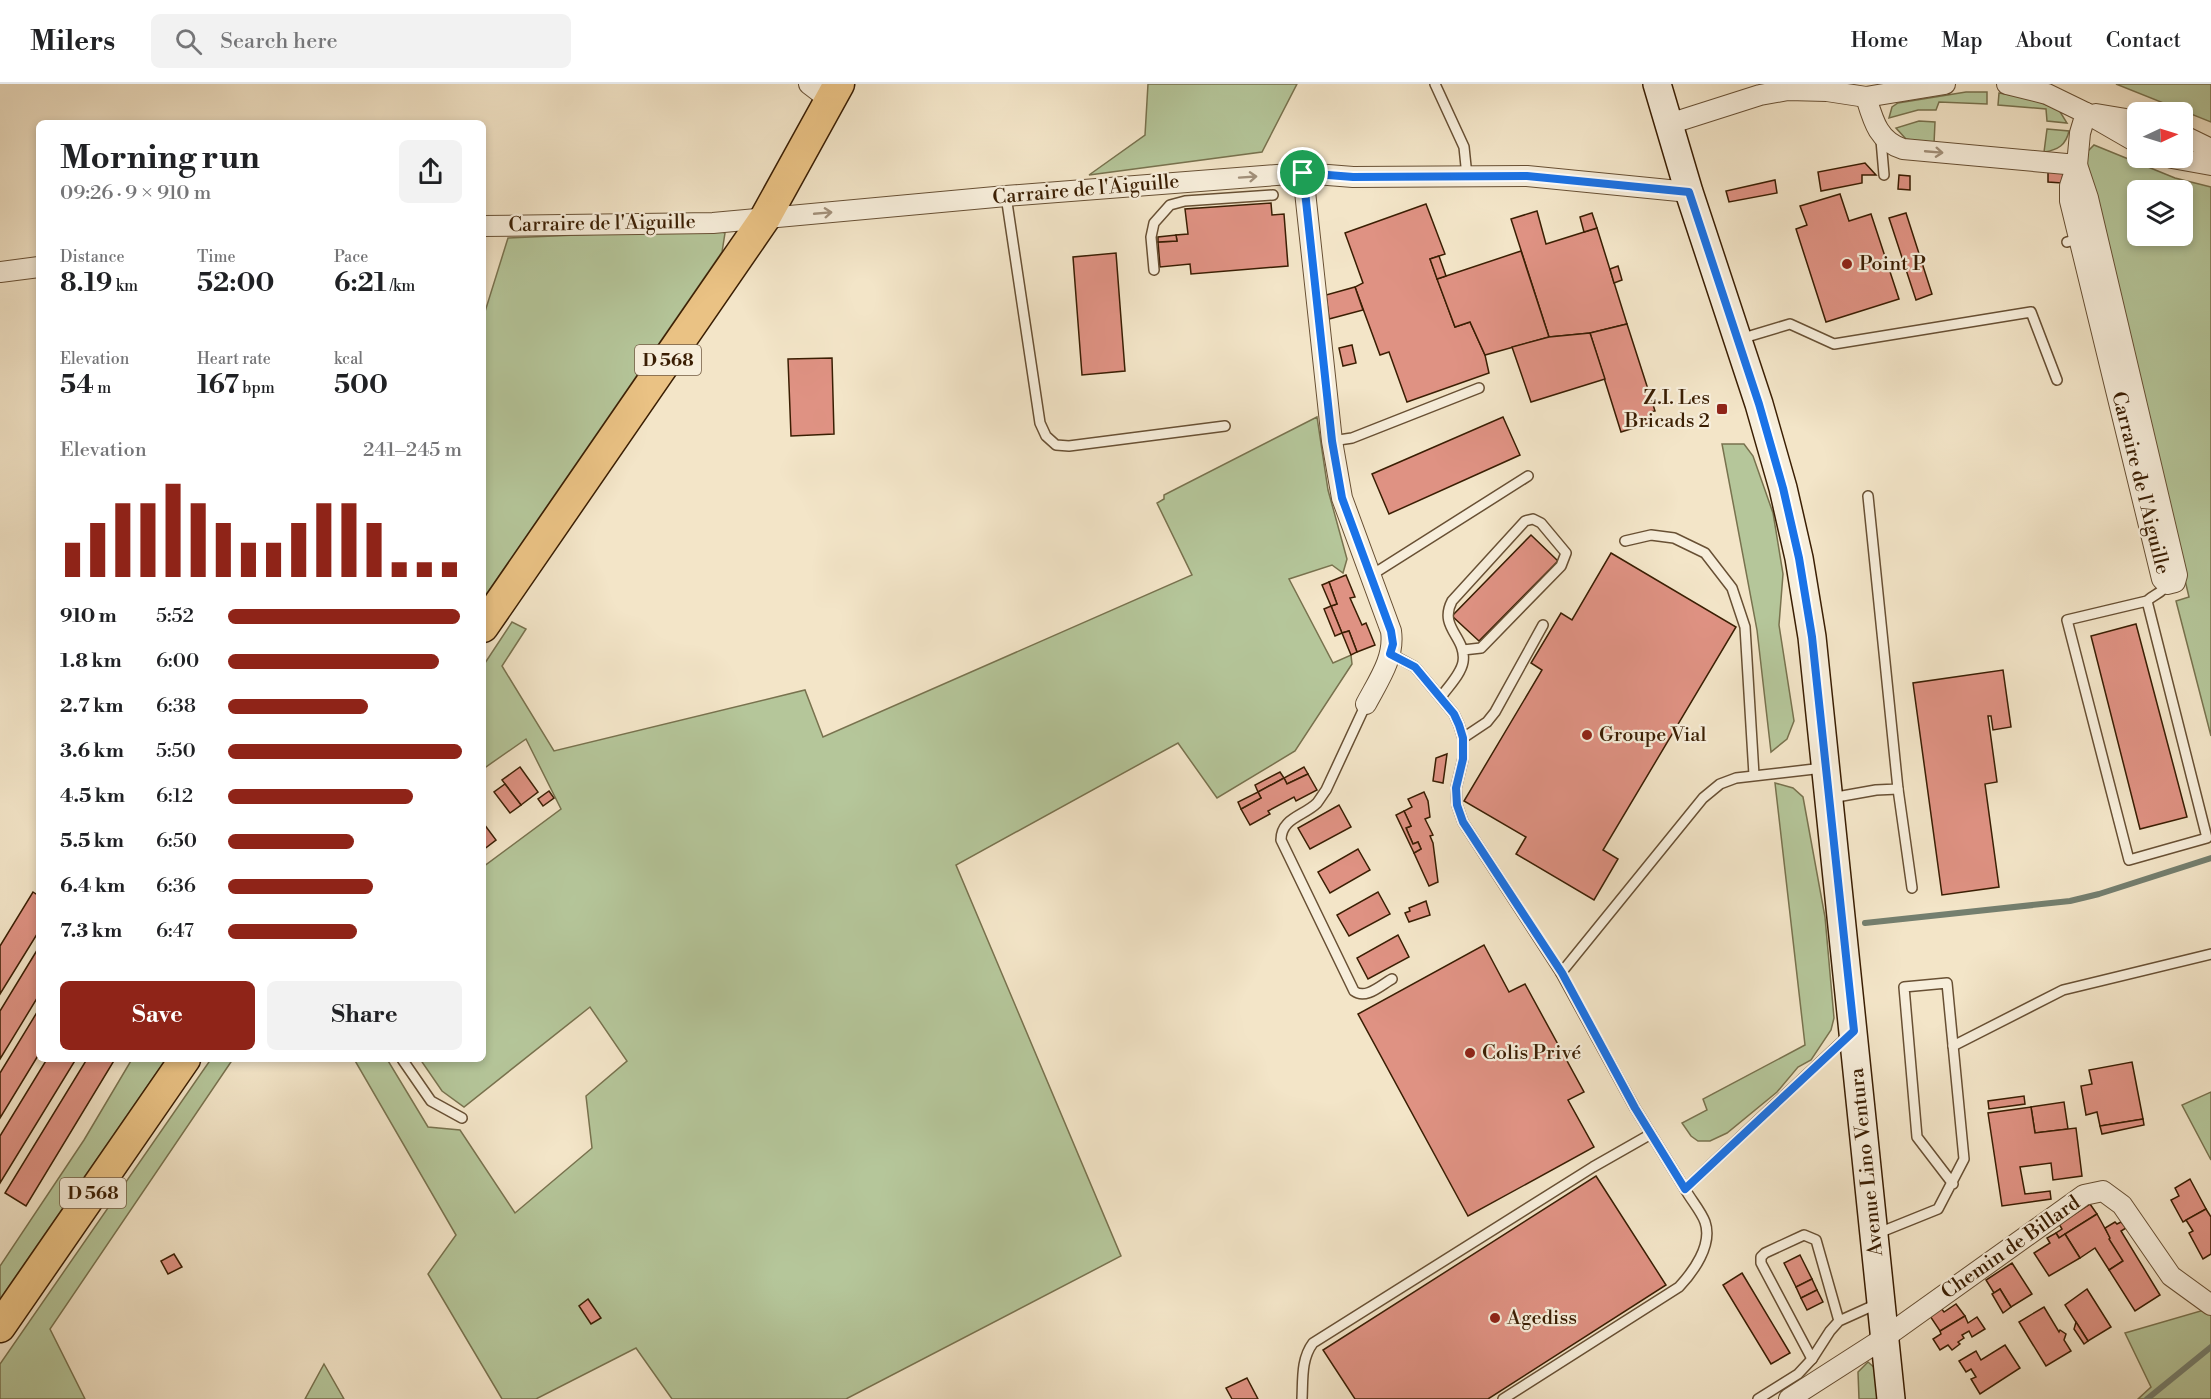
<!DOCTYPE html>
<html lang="en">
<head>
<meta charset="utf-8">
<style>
	body { margin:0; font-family:"Libre Bodoni",serif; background:#f2f2f2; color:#202124; height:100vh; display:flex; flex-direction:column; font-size:22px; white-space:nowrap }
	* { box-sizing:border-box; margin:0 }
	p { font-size:20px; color:#757577 }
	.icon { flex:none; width:33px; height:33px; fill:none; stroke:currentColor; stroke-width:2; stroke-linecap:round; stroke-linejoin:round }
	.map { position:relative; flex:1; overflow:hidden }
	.drawer { position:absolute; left:36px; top:36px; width:450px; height:942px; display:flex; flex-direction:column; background:#fff; border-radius:9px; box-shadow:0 3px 9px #0003 }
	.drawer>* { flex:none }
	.needle { width:39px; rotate:86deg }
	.fabs { position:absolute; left:2127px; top:18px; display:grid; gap:12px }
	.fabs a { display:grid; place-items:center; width:66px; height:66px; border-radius:9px; background:#fff; box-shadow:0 3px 9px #0003; font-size:30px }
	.pin { position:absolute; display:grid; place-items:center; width:51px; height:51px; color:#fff; margin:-26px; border:3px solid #fff; border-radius:50%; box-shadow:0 2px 6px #0007 }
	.round { display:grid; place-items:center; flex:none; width:63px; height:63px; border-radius:9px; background:#f2f2f2 }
	.overview { display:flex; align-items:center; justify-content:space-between; height:102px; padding:0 24px }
	h1 { font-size:33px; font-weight:800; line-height:45px }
	.stats { display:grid; grid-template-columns:repeat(3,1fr); gap:9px; height:102px; padding:6px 24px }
	.stats div { display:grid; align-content:center }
	.stats b { font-size:26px; font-weight:800 }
	.stats small { font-size:16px; font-weight:400 }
	.stats p { font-size:16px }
	.chart { height:168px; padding:12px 24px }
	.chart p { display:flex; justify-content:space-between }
	.chart svg { width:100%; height:108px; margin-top:6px; stroke:#8f2418; stroke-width:6 }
	.button { display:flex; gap:12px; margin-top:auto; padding:12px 24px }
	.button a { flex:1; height:69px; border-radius:9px; background:#8f2418; color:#fff; font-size:24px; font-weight:800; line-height:69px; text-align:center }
	.button a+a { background:#f2f2f2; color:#202124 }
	ul { padding:0 24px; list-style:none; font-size:20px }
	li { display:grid; grid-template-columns:96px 72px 1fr; align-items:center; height:45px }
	li i { height:15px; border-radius:8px; background:#8f2418 }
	header { display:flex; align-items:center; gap:36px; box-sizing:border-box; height:84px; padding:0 30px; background:#fff; border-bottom:2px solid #e0e0e0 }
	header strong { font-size:28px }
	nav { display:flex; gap:33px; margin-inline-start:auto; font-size:21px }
	.search { width:420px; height:54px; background:#f2f2f2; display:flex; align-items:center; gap:15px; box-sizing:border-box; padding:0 21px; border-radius:9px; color:#757577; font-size:22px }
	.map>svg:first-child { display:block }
	.green { fill:#b5c69a; stroke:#78724e; stroke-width:1.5; fill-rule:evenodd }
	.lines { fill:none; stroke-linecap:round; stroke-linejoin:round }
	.stream { stroke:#747f6f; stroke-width:6 }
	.building { fill:#df9283; stroke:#3a1e03; stroke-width:1.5 }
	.service-casing { stroke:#685034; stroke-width:12 }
	.minor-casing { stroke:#685034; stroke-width:22 }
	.secondary-casing { stroke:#3a1e03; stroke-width:30 }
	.primary-casing { stroke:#3a1e03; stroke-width:33 }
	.service { stroke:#f7eedb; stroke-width:9 }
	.minor { stroke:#f7eedb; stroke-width:20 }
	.secondary { stroke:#f7eedb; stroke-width:27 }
	.primary { stroke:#eac284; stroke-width:30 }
	.oneway { stroke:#a2907a }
	.route-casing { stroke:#fff; stroke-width:12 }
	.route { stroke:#1a73e8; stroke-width:8 }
	.poi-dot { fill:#8f2418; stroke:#f7eedb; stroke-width:2 }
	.labels { text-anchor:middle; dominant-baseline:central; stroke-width:4.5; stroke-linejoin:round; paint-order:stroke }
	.shield { fill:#f7eedb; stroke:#735c44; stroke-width:1.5 }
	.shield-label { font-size:18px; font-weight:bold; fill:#3a1e03 }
	.street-label { font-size:20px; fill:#3a1e03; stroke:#f7eedb }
	.poi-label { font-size:20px; fill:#3a1e03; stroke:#f7eedb; text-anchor:start }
</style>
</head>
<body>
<header>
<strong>Milers</strong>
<div class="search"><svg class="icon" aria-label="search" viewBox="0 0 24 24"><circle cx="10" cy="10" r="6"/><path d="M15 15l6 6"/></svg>Search here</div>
<nav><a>Home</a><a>Map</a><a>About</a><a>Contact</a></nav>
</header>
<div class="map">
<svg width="2211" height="1315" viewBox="0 0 2211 1315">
	<rect width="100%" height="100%" fill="#f3e5c8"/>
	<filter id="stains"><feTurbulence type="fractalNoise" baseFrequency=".00333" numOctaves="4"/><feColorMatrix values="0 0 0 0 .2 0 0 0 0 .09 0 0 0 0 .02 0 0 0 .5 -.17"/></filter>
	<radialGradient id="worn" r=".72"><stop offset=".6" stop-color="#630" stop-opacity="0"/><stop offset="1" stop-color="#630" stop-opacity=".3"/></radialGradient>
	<g class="green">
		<path d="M1148,0H1297L1262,68L1089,91L1145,51Z"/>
		<path d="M2116,0H2211V38Z"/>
		<path d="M1966,8H1987V20L1939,18L1936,26H1918L1889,34L1892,23L1898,19Z"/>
		<path d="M1999,9L2030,14L2059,26L2067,39L2047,37L2046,25L1998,21Z"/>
		<path d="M1919,37L1935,38L1934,60L1906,55L1896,44Z"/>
		<path d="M2047,45L2069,47C2066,61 2058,66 2044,68Z"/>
		<path d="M2094,61L2175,94L2211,103V652L2176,517L2189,513L2086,80L2088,67ZM2138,106H2182V152H2138Z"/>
		<path d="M713,145L725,149L722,168L483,515V234L508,154Z"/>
		<path d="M1317,333L1328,406L1347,475L1343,489L1332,481L1289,495L1333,579L1351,571L1352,580L1295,667L1217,714L1178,659L956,781L1121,1172L846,1315H672L636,1264L536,1315H502L428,1190L456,1151L354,975H387L428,1043L460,1046L515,1129L592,1064L586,1012L627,977L590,923L464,1023L442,1007L420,975H483V783L561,725L526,655L483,685V582L512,538L526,545L502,582L554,667L805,606L823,653L1192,491L1157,419L1164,415V411Z"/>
		<path d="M1722,360H1744L1753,372L1773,429L1783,490L1779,541L1794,637L1787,655L1771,668L1757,546Z"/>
		<path d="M1775,699L1793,704L1803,713L1825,833L1834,934L1831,946L1811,976L1798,983L1777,1008L1727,1049L1710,1057H1698L1691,1052L1682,1039L1707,1026L1703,1015L1805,961Z"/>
		<path d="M132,975H166L0,1215V1182L84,1056Z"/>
		<path d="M211,975H233L50,1245L85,1315H0V1280Z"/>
		<path d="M2211,1008V1076L2182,1021Z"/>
		<path d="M2211,1224V1315H2138L2151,1303L2125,1249Z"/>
		<path d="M1868,1278L1876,1285L1879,1315H1859L1858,1288Z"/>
		<path d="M324,1280L344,1315H305Z"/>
	</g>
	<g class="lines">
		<g class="stream">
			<path d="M1865,839L2070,817L2099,810L2211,774"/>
			<path d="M2147,1315L2211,1263"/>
		</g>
	</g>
	<g class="building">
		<path d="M1865,79L1876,91H1862V99L1821,107L1818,88Z"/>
		<path d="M2048,87L2063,88L2062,99L2048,98Z"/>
		<path d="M1899,91L1910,92V106L1898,105Z"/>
		<path d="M1775,96L1777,109L1729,118L1726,107Z"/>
		<path d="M1840,110L1849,137L1871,130L1899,215L1826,238L1796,145L1807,141L1800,122Z"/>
		<path d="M1271,119L1272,131L1284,130L1288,182L1191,190L1190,180L1160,183L1158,158L1177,157L1176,151L1188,150L1185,125Z"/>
		<path d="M1426,120L1445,170L1430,175L1455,243L1470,238L1485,271L1489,289L1407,318L1389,268L1380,271L1355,203L1363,199L1345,149Z"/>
		<path d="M1537,127L1546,160L1597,144L1627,240L1590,249L1549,253L1511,135Z"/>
		<path d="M1592,129L1597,144L1584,148L1580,133Z"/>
		<path d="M1906,129L1932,210L1916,216L1889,134Z"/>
		<path d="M1176,151L1177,157L1158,158V153Z"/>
		<path d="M1521,167L1549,253L1485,271L1470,238L1455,243L1437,195Z"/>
		<path d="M1116,169L1125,287L1082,291L1073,173Z"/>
		<path d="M1439,172L1446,192L1437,195L1430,175Z"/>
		<path d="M1618,182L1622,196L1614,199L1610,185Z"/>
		<path d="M1355,203L1363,226L1329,235L1326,211Z"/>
		<path d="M1627,240L1655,327L1650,328L1653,338L1621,348L1590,249Z"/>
		<path d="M1590,249L1605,295L1531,318L1512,263L1549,253Z"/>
		<path d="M1352,261L1356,279L1343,282L1339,264Z"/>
		<path d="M832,274L834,350L791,352L788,275Z"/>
		<path d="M1503,333L1520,371L1389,430L1372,390Z"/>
		<path d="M1531,451L1558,477L1479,557L1452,532Z"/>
		<path d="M1611,469L1736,543L1603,766L1618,775L1594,816L1516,770L1526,753L1464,717L1542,586L1531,579L1561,529L1572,536Z"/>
		<path d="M1346,491L1355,513L1350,514L1362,541L1366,539L1375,561L1357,568L1349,547L1342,549L1331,522L1337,520L1329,498Z"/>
		<path d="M1329,498L1337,520L1331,522L1322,501Z"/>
		<path d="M1331,522L1342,549L1335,552L1324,525Z"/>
		<path d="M2136,540L2187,733L2140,745L2091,552Z"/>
		<path d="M1349,547L1357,568L1351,571L1342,549Z"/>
		<path d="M2003,586L2011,643L1993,646L1991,632H1988L1997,698L1985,700L1999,803L1942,811L1913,599Z"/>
		<path d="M1447,670L1443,699L1433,697L1436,674Z"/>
		<path d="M520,683L538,708L521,721L502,696Z"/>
		<path d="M1304,683L1308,690L1287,700L1284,694Z"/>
		<path d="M1280,688L1284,694L1258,708L1255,701Z"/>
		<path d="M1308,690L1317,706L1296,717L1294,713L1268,727L1270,730L1250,741L1241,725L1261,714L1258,708L1284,694L1287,700Z"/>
		<path d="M505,700L521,721L510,729L494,708Z"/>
		<path d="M549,707L554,714L543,722L538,715Z"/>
		<path d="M1258,708L1261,714L1241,725L1238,718Z"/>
		<path d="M1424,708L1428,717L1430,733L1425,735L1433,751L1430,752L1433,759L1438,798L1429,802L1414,769L1421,765L1418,758L1413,760L1406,744L1411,742L1404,727L1412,723L1408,715Z"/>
		<path d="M1339,721L1351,743L1310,765L1298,744Z"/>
		<path d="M1404,727L1411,742L1406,744L1413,760L1418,758L1421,765L1414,769L1396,731Z"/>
		<path d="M484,740L496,756L483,766V741Z"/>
		<path d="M1358,765L1370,786L1330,809L1318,788Z"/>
		<path d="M33,808L39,812V847L0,910V862Z"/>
		<path d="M1378,808L1390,830L1349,852L1337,831Z"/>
		<path d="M1426,817L1430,831L1409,838L1405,829L1410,827L1409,824Z"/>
		<path d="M1398,851L1409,873L1368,895L1357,874Z"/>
		<path d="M1484,861L1509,908L1525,900L1584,1008L1568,1016L1594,1063L1468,1132L1358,930Z"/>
		<path d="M39,863V911L0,975V927Z"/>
		<path d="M39,925V970L0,1034V989Z"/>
		<path d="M47,975H76L0,1099V1052Z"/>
		<path d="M87,975H115L26,1122L5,1109Z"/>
		<path d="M2132,978L2143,1035L2100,1042L2097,1028L2086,1031L2081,1002L2092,1000L2089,986Z"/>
		<path d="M2024,1012L2025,1020L1989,1025L1988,1017Z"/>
		<path d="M2064,1018L2068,1045L2035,1049L2031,1023Z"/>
		<path d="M2031,1023L2035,1049L2076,1044L2082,1092L2053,1096L2051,1079L2020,1083L2025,1110L2050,1107L2051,1115L2002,1122L1988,1029Z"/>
		<path d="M2143,1035L2144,1041L2102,1050L2100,1042Z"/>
		<path d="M1596,1092L1666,1201L1488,1315H1355L1323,1266Z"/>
		<path d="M2190,1095L2206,1125L2183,1138L2171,1116L2179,1112L2175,1104Z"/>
		<path d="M2090,1120L2097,1130L2059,1154L2056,1149L2062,1145L2059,1140Z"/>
		<path d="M2206,1125L2211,1133V1170L2203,1175L2189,1149L2193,1147L2186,1136Z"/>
		<path d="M2097,1130L2123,1177L2109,1186L2095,1164L2080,1174L2065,1150Z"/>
		<path d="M2115,1138L2117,1140L2121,1138L2126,1144L2121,1147L2160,1211L2135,1227L2109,1186L2123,1177L2109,1155L2110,1154L2105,1144Z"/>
		<path d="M2056,1149L2059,1154L2065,1150L2080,1174L2049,1192L2034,1169L2050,1159L2047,1154Z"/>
		<path d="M174,1170L182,1183L168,1190L161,1177Z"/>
		<path d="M1800,1171L1812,1195L1796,1203L1784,1179Z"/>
		<path d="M2012,1179L2032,1210L2011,1223L2000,1205L1994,1209L1986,1196Z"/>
		<path d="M1742,1189L1790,1269L1771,1280L1723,1201Z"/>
		<path d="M1812,1195L1817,1206L1801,1214L1796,1203Z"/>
		<path d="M2000,1205L2011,1223L2003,1229L1992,1210Z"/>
		<path d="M2087,1205L2111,1243L2088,1257L2065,1221Z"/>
		<path d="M1817,1206L1823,1218L1807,1226L1801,1214Z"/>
		<path d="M588,1215L601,1234L591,1240L579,1222Z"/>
		<path d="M1956,1220L1965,1232L1940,1247L1930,1232L1941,1224L1944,1228Z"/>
		<path d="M2044,1223L2059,1248L2060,1246L2066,1250L2064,1256L2071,1267L2046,1282L2019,1238Z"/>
		<path d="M1965,1232L1968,1239L1977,1233L1985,1245L1972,1253L1969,1247L1962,1251L1964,1254L1958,1258L1960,1260L1952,1266L1948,1261L1940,1266L1933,1255L1941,1250L1940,1247Z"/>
		<path d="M2076,1238L2088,1257L2084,1260L2074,1245Z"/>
		<path d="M2005,1261L2020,1284L1980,1310L1971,1295L1976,1293L1971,1285L1966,1288L1959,1277L1976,1267L1981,1276Z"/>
		<path d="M1247,1294L1258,1315H1232L1226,1304Z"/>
	</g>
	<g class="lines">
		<g class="service-casing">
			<g id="service">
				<path d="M1435,0L1464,63L1467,92"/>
				<path d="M1881,56L1884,91"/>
				<path d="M1006,112L1040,339L1046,352L1056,361L1069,362L1225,342"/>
				<path d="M2067,158L2082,154"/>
				<path d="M1154,186L1151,153L1154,139L1170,121L1185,117L1273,111"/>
				<path d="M1740,255L1790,240L1834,260L2031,228L2057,296"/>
				<path d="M1332,357L1352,354L1479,304"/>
				<path d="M1625,457L1651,451L1674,454L1705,469L1732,504L1745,543L1754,691"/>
				<path d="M1370,492L1528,392"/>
				<path d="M2147,517L2067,536L2129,776L2207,754L2147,517C2154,510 2163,509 2167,500"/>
				<path d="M1391,570L1415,583L1454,630L1459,641L1463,654V675L1456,704L1457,721L1463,738L1561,889"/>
				<path d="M1441,613C1448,603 1461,590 1463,578C1467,553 1438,544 1452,517L1525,437L1533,435L1541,439L1566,469L1561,482L1481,564L1463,566"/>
				<path d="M1366,620L1326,706C1323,710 1320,715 1317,719C1304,732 1281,734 1281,756L1354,907C1366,916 1381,901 1392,895"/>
				<path d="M1463,654L1487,638L1495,628L1543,541"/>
				<path d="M1823,684L1736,694L1720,700L1703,714L1561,889L1635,1024L1685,1105L1849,951"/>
				<path d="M1898,705L1912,804"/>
				<path d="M1831,714L1876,706L1898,705L1868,412"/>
				<path d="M1953,962L2063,906L2211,870"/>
				<path d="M402,975L431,1017L462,1034"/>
				<path d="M1876,1150L1938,1125L1964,1075L1947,899L1904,903L1917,1053L1953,1100"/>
				<path d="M1839,1237L1816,1156L1804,1151L1765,1169L1761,1173V1179L1812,1275L1830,1247L1839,1237L1879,1219"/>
				<path d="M1302,1315C1303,1295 1301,1275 1313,1259L1593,1083L1651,1050"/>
				<path d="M1503,1315L1679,1203C1693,1188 1713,1161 1705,1138C1701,1127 1691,1116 1685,1105"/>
				<path d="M1758,1315L1798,1290L1812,1275"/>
			</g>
		</g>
		<g class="minor-casing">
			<g id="minor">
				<path d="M809,0L830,16"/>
				<path d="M1866,13C1873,36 1878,57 1903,65L2077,81L2080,49L2086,29L2047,10L2007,0"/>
				<path d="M2086,29L2138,59"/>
				<path d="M2096,30L2138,37"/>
				<path d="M1669,40L1760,11L1788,6L1827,7L1866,13L1945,0"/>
				<path d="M2182,51L2211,65"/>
				<path d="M2172,74L2211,81"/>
				<path d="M2077,81L2088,114L2177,491L2175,498L2167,500L2162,495L2070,117V102Z"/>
				<path d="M1303,89L1332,357L1342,414L1391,547C1395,574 1378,597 1366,620"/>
				<path d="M483,142L713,139L1006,112L1303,89L1353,93L1527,92L1689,108"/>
				<path d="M0,188L39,183"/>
				<path d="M1789,1315L1884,1254L2084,1111L2103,1107L2122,1121L2171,1192L2211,1221"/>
			</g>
		</g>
		<g class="secondary-casing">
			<path id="secondary" d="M1657,0L1689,108L1759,320L1783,404L1799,474L1812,553L1891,1315"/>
		</g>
		<g class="primary-casing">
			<g id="primary">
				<path d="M483,543L765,134L839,0"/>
				<path d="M0,1243L185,975"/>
			</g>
		</g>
		<use href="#service" class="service"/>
		<use href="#minor" class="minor"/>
		<use href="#secondary" class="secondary"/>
		<use href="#primary" class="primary"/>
	</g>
	<defs><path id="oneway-shaft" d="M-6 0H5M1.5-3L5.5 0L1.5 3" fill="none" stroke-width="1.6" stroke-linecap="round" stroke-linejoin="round" transform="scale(1.5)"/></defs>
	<g class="oneway">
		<use href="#oneway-shaft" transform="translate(1934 68) rotate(5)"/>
		<use href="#oneway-shaft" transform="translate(1248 93) rotate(-4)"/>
		<use href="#oneway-shaft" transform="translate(823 129) rotate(-5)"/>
	</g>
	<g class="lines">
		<g class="route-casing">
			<path id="route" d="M1303,89L1353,93L1527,92L1689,108L1759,320L1783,404L1799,474L1812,553L1854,947L1685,1105L1635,1024L1562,889L1463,738L1457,721L1456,704L1463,675V654L1459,641L1454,630L1415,583L1390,570L1393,560L1391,547L1342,414L1332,357Z"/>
		</g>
		<use href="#route" class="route"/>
	</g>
	<g class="poi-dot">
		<circle cx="1847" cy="180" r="6"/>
		<rect x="1716" y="319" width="12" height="12" rx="3"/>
		<circle cx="1587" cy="651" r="6"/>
		<circle cx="1470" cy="969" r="6"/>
		<circle cx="1495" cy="1234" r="6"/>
	</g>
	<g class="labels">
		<g class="shield">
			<rect x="635" y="261" width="66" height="30" rx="4.5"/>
			<rect x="60" y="1094" width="66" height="30" rx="4.5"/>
		</g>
		<g class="shield-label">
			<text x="668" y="276">D 568</text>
			<text x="93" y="1109">D 568</text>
		</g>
		<g class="street-label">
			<text transform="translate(1086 106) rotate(-5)">Carraire de l'Aiguille</text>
			<text transform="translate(602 140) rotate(-1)">Carraire de l'Aiguille</text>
			<text transform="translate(2140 399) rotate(76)">Carraire de l'Aiguille</text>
			<text transform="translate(1867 1078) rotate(-96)">Avenue Lino Ventura</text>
			<text transform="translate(2011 1164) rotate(-35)">Chemin de Billard</text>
		</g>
		<g class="poi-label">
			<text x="1859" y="180">Point P</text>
			<text x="1710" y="314" text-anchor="end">Z.I. Les<tspan x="1710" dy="23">Bricads 2</tspan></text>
			<text x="1599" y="651">Groupe Vial</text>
			<text x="1482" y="969">Colis Privé</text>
			<text x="1507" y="1234">Agediss</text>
		</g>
	</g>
	<rect width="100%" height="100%" filter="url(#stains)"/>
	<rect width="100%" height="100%" fill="url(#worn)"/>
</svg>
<div class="fabs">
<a><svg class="needle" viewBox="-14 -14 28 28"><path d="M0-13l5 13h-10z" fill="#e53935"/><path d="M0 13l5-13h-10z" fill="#757577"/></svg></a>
<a><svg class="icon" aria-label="layers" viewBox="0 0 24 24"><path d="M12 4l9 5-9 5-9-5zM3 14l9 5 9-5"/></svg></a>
</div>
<div class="pin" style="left:1303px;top:89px;background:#1e9e55"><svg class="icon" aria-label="arrive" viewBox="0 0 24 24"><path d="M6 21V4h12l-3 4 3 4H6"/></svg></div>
<section class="drawer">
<div class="overview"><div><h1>Morning run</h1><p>09:26 · 9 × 910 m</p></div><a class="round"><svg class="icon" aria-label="share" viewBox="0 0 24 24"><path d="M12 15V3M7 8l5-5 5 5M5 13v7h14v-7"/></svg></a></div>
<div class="stats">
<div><p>Distance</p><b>8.19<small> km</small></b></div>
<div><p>Time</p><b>52:00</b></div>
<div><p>Pace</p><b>6:21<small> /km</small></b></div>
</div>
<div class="stats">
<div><p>Elevation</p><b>54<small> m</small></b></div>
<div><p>Heart rate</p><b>167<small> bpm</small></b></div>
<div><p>kcal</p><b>500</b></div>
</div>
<div class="chart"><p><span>Elevation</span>241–245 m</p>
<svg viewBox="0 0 160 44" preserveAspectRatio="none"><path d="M5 44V30M15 44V22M25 44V14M35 44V14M45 44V6M55 44V14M65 44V22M75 44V30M85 44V30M95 44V22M105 44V14M115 44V14M125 44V22M135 44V38M145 44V38M155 44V38"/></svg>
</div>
<ul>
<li><b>910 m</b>5:52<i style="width:99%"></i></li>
<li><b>1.8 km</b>6:00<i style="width:90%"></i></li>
<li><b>2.7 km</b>6:38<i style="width:60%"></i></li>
<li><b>3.6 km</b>5:50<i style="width:100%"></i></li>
<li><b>4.5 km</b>6:12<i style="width:79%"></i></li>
<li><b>5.5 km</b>6:50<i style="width:54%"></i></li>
<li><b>6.4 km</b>6:36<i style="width:62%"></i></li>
<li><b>7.3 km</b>6:47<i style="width:55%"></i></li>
</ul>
<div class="button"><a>Save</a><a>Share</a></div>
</section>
</div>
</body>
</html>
